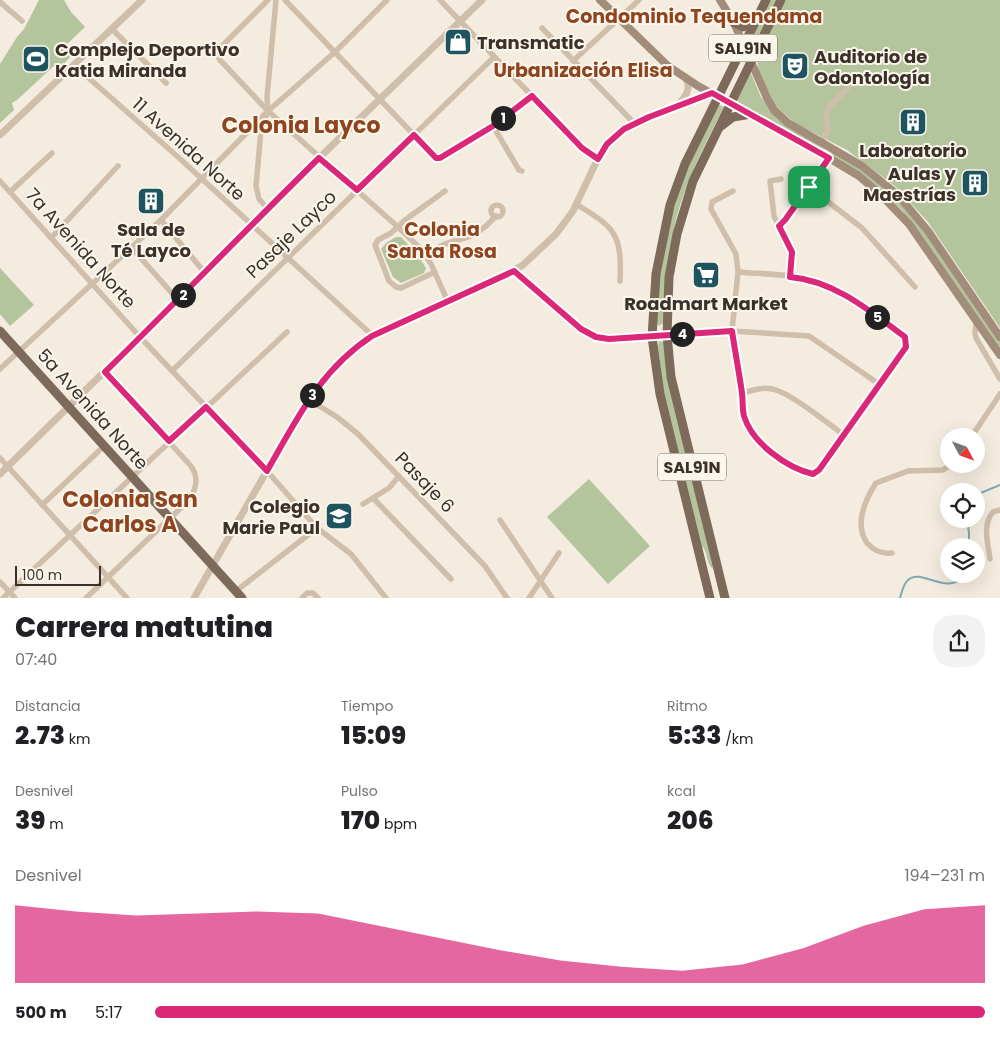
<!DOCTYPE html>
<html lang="es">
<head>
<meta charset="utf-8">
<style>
	body { margin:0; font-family:Poppins,sans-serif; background:#f2f2f2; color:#202124; height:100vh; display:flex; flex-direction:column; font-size:19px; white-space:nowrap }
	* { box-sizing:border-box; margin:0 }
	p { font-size:16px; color:#757577 }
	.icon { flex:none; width:28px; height:28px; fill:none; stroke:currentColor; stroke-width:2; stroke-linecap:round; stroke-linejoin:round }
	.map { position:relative; height:598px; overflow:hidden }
	.side { display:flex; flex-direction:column; background:#fff; flex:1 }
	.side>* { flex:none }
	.needle { width:32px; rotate:131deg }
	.fabs { position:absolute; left:940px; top:428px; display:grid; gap:10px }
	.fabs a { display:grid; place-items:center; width:45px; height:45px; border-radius:50%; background:#fff; box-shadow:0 5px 20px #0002; font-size:25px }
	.scale { position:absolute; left:15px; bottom:12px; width:86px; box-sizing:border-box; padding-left:5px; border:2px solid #3b312a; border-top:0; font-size:14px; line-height:18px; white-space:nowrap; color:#3b312a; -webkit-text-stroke:4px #fbf6ec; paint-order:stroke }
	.pin { position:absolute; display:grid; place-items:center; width:42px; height:42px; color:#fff; margin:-21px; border-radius:10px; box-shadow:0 2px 8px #0006 }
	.km { position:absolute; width:25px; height:25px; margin:-12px; border-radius:50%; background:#222; color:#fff; font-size:14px; line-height:25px; text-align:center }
	.round { display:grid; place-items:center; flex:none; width:52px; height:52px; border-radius:20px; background:#f2f2f2 }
	.overview { display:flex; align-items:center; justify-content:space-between; height:85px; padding:0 15px }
	h1 { font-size:28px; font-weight:800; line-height:38px }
	.metrics { display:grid; grid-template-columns:repeat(3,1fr); gap:8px; height:85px; padding:5px 15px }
	.metrics div { display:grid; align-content:center }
	.metrics b { font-size:25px; font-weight:800 }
	.metrics small { font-size:14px; font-weight:400 }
	.metrics p { font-size:14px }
	.chart { height:140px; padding:10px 15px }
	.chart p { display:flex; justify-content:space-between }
	.chart svg { width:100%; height:90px; margin-top:5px; fill:#db2777; opacity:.7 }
	ul { padding:0 15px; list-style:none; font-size:16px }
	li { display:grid; grid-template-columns:80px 60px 1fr; align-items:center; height:38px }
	li i { height:12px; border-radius:6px; background:#db2777 }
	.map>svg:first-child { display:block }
	.green { fill:#b4c59e }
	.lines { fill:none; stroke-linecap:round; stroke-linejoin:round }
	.stream { stroke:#7cabb3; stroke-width:2 }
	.minor { stroke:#cebeaa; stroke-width:5.5 }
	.tertiary { stroke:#cebeaa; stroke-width:7 }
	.secondary { stroke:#a28d7b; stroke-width:8 }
	.primary { stroke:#7d6a5a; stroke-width:9 }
	.route-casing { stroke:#fff; stroke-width:10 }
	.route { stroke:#db2777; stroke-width:6 }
	.labels { text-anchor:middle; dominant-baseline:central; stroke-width:4; stroke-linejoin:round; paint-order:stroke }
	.shield { fill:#fbf6ec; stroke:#756c64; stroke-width:1 }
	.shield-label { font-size:16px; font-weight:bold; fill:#3b312a }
	.poi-label { font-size:18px; font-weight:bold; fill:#3b312a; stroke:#fbf6ec; text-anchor:start }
	.street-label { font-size:18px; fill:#3b312a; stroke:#fbf6ec }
	.neighbourhood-label { font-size:19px; font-weight:bold; fill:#8e441e; stroke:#fbf6ec }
	.district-label { font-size:22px; font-weight:bold; fill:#8e441e; stroke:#fbf6ec }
</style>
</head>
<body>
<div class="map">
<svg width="1000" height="598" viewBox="0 0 1000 598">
	<rect width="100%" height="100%" fill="#f4ecdf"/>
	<g class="green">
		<path d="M39,0H64L71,12L85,27L63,48L69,49L74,53L59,69L56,64L17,100L12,103L14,110L0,123V64L17,37L24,29Z"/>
		<path d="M768,0H777L752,51L747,42Z"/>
		<path d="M786,0H1000V328L928,222L896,187L847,150L796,124L776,106L767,91L759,73L757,59Z"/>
		<path d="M750,71L761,97L774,114L824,149L822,151L740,104L737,100Z"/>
		<path d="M717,104L724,107C702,150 680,192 672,239C667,267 666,296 663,323L659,326L656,322C658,273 665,223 683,177C693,152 706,128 717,104Z"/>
		<path d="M832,151L860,167L900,202L918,223L1000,341V350L902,210C880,188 858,171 831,155Z"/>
		<path d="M396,237H401L417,254L426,268L424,273L401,283L393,277L381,249L386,243Z"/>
		<path d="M0,268L34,305L10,326L0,314Z"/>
		<path d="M659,341L664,342L713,569C706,564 708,552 702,546L664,394L658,345Z"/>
		<path d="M589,479L650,546L608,584L547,517Z"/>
	</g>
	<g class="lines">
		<g class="stream">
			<path d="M976,495L1000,485"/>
			<path d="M967,519L969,533V546"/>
			<path d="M900,598C902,592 903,584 908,580C922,567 946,598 967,574"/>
		</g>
		<g class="minor">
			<path d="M268,0L218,50L217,55L220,60L268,111L398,227L422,250L431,264L448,302"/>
			<path d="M285,0L436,158H440L493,126L532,96"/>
			<path d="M440,0L578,144L597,159"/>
			<path d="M0,2L22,21"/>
			<path d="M542,28L634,123"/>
			<path d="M112,29L166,83"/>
			<path d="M573,61L639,0"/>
			<path d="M74,65L178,157L373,336"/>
			<path d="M493,126L519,170L522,171"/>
			<path d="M821,141L828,131L826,113L830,106L859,76"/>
			<path d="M781,179L770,181L774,216L792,252L790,277"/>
			<path d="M0,181L140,337L267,471L317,528L351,554L386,598"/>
			<path d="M809,187L862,228L915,287"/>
			<path d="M733,191L712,202L711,209L736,254L738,272L732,331L745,417L754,435L761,443L802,471L813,474L819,470L906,347L905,337C878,316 841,285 807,278C785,274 760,274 738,272"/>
			<path d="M10,192L52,153"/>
			<path d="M576,204C615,228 622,233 620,281"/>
			<circle cx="497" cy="211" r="6"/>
			<path d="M268,209L259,199L256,186L261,130L268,111L267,97L276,0"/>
			<path d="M161,220L205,273"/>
			<path d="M779,225L785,220L829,158"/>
			<path d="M51,238L118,166"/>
			<path d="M131,247L178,300"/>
			<path d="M425,254L445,244L474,235L486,226L496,216"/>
			<path d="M514,271L581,329L596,337L609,339L732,331L809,336L879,384"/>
			<path d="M435,272L401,288L396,287L389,281L375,245L378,240L391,233L405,220L445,191"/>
			<path d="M976,321L975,333L976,338L1000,379"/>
			<path d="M0,369L161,220L268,111L335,52L387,0"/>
			<path d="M173,370L494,57"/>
			<path d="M742,393C753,390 765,386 776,390C796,397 826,422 844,435"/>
			<path d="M308,399L337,417L358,434L485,566L507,598"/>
			<path d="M972,436L1000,394"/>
			<path d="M0,458L127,598"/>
			<path d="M373,498L451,579"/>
			<path d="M363,504L389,488L399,476"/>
			<path d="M42,505L104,446"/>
			<path d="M500,520L552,598"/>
			<path d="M892,553C881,554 874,551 867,543C854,524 865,500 876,483L908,471L943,470L952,464"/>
			<path d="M990,559C988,544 982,524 993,512L1000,510"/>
			<path d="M0,582L15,598"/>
			<path d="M236,591L317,528"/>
			<path d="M3,598L287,332"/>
			<path d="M86,598L188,501C197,489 199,476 190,465L105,372"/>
			<path d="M302,598L307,593H313L318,598"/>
			<path d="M529,598L559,553"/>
		</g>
		<g class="tertiary">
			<path d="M679,104C686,96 692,88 685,77"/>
			<path d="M0,135L142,0"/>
			<path d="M0,474L205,273L250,225L482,0"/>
			<path d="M194,598L308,399L324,378L345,357L373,336L506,275L523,265L556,234L573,211L601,152L614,137L624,129L649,117L711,93"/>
		</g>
		<g class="secondary">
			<path d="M600,0L668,66L698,86L829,158L859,176L881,195L909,224L1000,355"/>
			<path d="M720,0L734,23L767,98L774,110L788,123L862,166L898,195L928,231L1000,337"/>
		</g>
		<g class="primary">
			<path d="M734,23L743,27L755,21"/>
			<path d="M720,127L733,117L751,114"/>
			<path d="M0,331L242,598"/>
			<path d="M710,598L660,394L652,337L656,274L670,205L685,164L766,0"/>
			<path d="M725,598L671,377L667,335L669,277L677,234L693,181L781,0"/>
		</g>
	</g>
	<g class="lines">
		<g class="route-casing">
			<path id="route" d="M712,93L829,158L785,220L779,226L792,252L790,277C835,281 870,311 905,337L906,347L819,470L813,474C787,468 752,443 744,416C742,408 743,400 742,393C739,372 735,351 732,331L609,339L596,337L581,329L514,271L372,336C320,370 297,419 267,471L206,407L169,441L105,372C177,301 247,229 319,158L357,190L414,135L436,158H440L493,126L532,96L582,148L598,159L607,144L624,129L649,117Z"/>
		</g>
		<use href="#route" class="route"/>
	</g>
	<defs>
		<g id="shop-square" transform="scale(1.4375)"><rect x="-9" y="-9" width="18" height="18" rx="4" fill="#1d545f" stroke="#fbf6ec"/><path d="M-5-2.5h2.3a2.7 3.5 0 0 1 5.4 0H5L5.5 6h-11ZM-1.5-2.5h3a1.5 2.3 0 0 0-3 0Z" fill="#fff"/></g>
		<g id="stadium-square" transform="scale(1.4375)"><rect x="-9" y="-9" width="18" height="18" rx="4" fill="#1d545f" stroke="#fbf6ec"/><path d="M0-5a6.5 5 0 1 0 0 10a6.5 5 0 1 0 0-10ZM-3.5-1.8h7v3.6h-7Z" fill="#fff"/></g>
		<g id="theatre-square" transform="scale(1.4375)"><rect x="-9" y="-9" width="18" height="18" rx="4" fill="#1d545f" stroke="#fbf6ec"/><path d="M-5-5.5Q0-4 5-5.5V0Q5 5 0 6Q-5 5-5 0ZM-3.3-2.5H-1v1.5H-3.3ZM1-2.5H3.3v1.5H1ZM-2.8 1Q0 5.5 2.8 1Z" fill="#fff"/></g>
		<g id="building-square" transform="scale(1.4375)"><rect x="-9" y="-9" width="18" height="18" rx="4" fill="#1d545f" stroke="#fbf6ec"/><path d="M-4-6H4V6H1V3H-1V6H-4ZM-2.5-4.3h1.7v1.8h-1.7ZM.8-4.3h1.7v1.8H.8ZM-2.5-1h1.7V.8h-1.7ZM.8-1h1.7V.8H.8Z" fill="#fff"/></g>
		<g id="supermarket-square" transform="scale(1.4375)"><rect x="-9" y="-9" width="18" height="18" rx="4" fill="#1d545f" stroke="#fbf6ec"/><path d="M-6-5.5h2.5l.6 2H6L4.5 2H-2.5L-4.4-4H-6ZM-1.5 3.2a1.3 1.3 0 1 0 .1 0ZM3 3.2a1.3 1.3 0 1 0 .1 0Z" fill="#fff"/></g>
		<g id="school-square" transform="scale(1.4375)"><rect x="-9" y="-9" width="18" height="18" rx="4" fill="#1d545f" stroke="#fbf6ec"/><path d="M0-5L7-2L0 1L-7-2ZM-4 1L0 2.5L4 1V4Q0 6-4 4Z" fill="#fff"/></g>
	</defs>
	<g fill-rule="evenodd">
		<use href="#shop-square" x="458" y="42"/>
		<use href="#stadium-square" x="36" y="59"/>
		<use href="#theatre-square" x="795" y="66"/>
		<use href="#building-square" x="913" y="122"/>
		<use href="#building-square" x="975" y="183"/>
		<use href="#building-square" x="151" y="201"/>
		<use href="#supermarket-square" x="706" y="275"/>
		<use href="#school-square" x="339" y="516"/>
	</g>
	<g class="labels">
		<g class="shield">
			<rect x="709" y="34.5" width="68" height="27" rx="4"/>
			<rect x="658" y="453.5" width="68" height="27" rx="4"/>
		</g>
		<g class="shield-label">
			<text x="743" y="48">SAL91N</text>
			<text x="692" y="467">SAL91N</text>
		</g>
		<g class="poi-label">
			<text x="477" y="42">Transmatic</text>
			<text x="55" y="49">Complejo Deportivo<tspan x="55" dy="21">Katia Miranda</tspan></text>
			<text x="814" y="56">Auditorio de<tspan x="814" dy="21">Odontología</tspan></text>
			<text x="913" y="150" text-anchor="middle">Laboratorio</text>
			<text x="956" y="173" text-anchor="end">Aulas y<tspan x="956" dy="21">Maestrías</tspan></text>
			<text x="151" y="229" text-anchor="middle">Sala de<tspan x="151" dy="21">Té Layco</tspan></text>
			<text x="706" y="303" text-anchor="middle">Roadmart Market</text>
			<text x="320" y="506" text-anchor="end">Colegio<tspan x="320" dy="21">Marie Paul</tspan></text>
		</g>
		<g class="street-label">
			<text transform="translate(189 149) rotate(42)">11 Avenida Norte</text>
			<text transform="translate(291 234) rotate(-44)">Pasaje Layco</text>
			<text transform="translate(81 248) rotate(48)">7a Avenida Norte</text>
			<text transform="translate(93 409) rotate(48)">5a Avenida Norte</text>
			<text transform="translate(425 482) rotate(46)">Pasaje 6</text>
		</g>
		<g class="neighbourhood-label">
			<text x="694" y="16">Condominio Tequendama</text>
			<text x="583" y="70">Urbanización Elisa</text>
			<text x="442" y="229">Colonia<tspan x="442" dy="22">Santa Rosa</tspan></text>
		</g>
		<g class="district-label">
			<text x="301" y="125">Colonia Layco</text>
			<text x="130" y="499">Colonia San<tspan x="130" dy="25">Carlos A</tspan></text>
		</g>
	</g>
</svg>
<div class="fabs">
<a><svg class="needle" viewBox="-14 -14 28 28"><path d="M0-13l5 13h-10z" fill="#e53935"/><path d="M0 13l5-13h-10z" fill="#757577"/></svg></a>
<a><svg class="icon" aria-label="locate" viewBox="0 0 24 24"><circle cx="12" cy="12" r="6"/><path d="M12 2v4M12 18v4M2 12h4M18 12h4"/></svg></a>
<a><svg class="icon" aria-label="layers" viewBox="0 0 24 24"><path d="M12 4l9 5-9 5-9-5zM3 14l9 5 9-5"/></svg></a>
</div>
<div class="scale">100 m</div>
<div class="pin" style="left:809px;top:187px;background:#1e9e55"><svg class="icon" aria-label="arrive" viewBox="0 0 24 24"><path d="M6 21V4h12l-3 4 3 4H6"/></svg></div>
<b class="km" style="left:503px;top:118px">1</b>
<b class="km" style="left:183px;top:295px">2</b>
<b class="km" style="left:312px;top:395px">3</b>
<b class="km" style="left:682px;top:334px">4</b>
<b class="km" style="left:877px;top:317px">5</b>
</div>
<section class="side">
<div class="overview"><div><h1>Carrera matutina</h1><p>07:40</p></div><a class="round"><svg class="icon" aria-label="share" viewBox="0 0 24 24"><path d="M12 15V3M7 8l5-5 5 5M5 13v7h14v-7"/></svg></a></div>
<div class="metrics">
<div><p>Distancia</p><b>2.73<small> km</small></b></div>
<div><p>Tiempo</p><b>15:09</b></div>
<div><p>Ritmo</p><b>5:33<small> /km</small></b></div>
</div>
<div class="metrics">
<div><p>Desnivel</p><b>39<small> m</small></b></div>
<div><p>Pulso</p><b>170<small> bpm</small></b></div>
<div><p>kcal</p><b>206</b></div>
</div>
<div class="chart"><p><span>Desnivel</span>194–231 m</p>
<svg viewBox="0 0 160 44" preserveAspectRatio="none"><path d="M0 44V6L10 9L20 11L30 10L40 9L50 10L60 16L70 22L80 28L90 33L100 36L110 38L120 35L130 27L140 16L150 8L160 6V44z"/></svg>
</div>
<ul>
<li><b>500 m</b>5:17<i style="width:100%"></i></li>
</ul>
</section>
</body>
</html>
